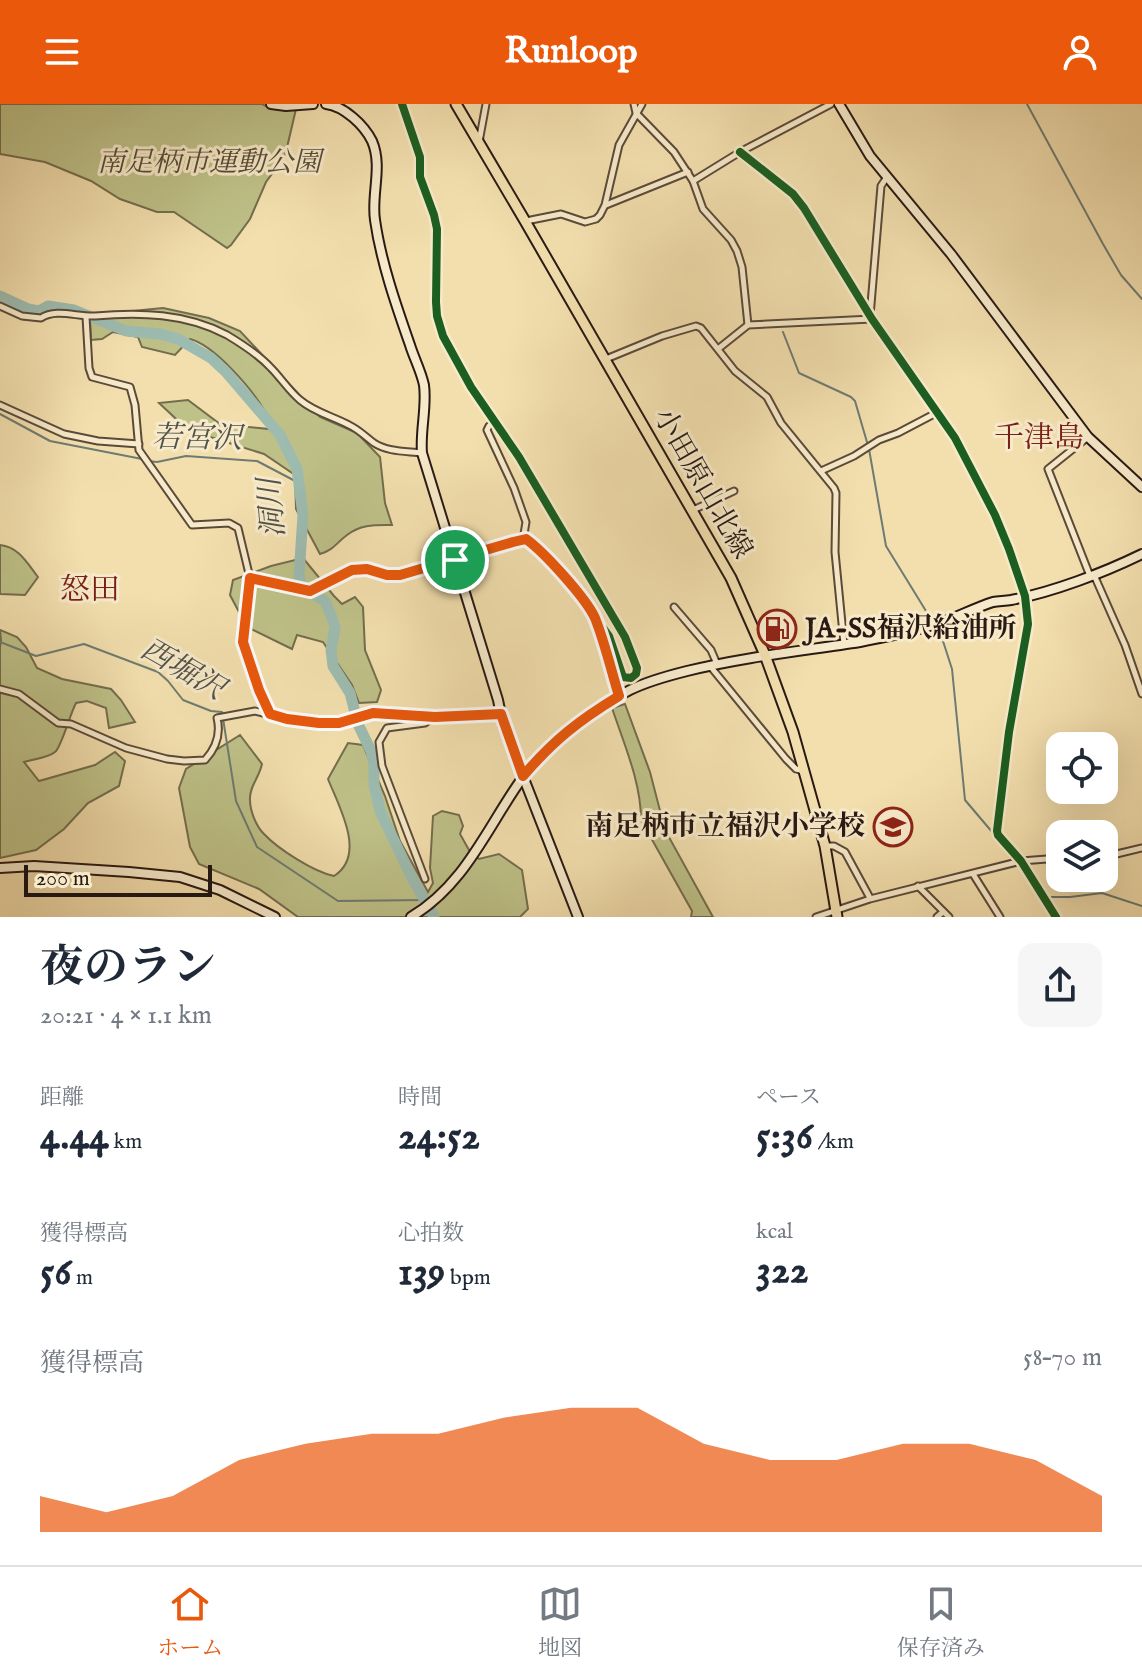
<!DOCTYPE html>
<html lang="ja">
<head>
<meta charset="utf-8">
<style>
	body { margin:0; font-family:"IM FELL English","Noto Serif JP",serif; background:#f6f6f7; color:#1f2937; height:100vh; display:flex; flex-direction:column; font-size:30px; white-space:nowrap }
	* { box-sizing:border-box; margin:0 }
	p { font-size:26px; color:#747a83 }
	.icon { flex:none; width:44px; height:44px; fill:none; stroke:currentColor; stroke-width:2; stroke-linecap:round; stroke-linejoin:round }
	.map { position:relative; height:813px; overflow:hidden }
	.drawer { display:flex; flex-direction:column; background:#fff; flex:1 }
	.drawer>* { flex:none }
	.buttons { position:absolute; left:1046px; top:628px; display:grid; gap:16px }
	.buttons a { display:grid; place-items:center; width:72px; height:72px; border-radius:16px; background:#fff; box-shadow:0 8px 32px #0002; font-size:40px }
	.scale { position:absolute; left:24px; bottom:20px; width:188px; box-sizing:border-box; padding-left:8px; border:4px solid #281913; border-top:0; font-size:22px; line-height:28px; white-space:nowrap; color:#281913; -webkit-text-stroke:6px #f7eaca; paint-order:stroke }
	.pin { position:absolute; display:grid; place-items:center; width:68px; height:68px; color:#fff; margin:-34px; border:4px solid #fff; border-radius:50%; box-shadow:0 2px 8px #0007 }
	.round { display:grid; place-items:center; flex:none; width:84px; height:84px; border-radius:16px; background:#f6f6f7 }
	.head { display:flex; align-items:center; justify-content:space-between; height:136px; padding:0 40px }
	h1 { font-size:44px; font-weight:700; line-height:60px }
	.stats { display:grid; grid-template-columns:repeat(3,1fr); gap:12px; height:136px; padding:8px 40px }
	.stats div { display:grid; align-content:center }
	.stats b { font-size:40px; font-weight:700 }
	.stats small { font-size:22px; font-weight:400 }
	.stats p { font-size:22px }
	.chart { height:224px; padding:16px 40px }
	.chart p { display:flex; justify-content:space-between }
	.chart svg { width:100%; height:144px; margin-top:8px; fill:#ea580c; opacity:.7 }
	header { display:flex; justify-content:space-between; align-items:center; height:104px; padding:0 40px; background:#ea580c; color:#fff; font-size:36px; font-weight:700 }
	.tabs { display:flex; justify-content:space-around; align-items:center; height:112px; border-top:2px solid #e0e1e3; background:#fff; font-size:22px; color:#747a83 }
	.tabs a { display:grid; justify-items:center; gap:4px }
	.tabs .active { color:#ea580c }
	.map>svg:first-child { display:block }
	.green { fill:#bec188; stroke:#736d4e; stroke-width:2 }
	.lines { fill:none; stroke-linecap:round; stroke-linejoin:round }
	.stream { stroke:#6e7b72; stroke-width:2 }
	.river { stroke:#9dbcb1; stroke-width:11 }
	.street-casing { stroke:#5b4a3a; stroke-width:9 }
	.secondary-casing { stroke:#281913; stroke-width:12 }
	.primary-casing { stroke:#281913; stroke-width:13 }
	.street { stroke:#f7eaca; stroke-width:5 }
	.secondary { stroke:#f7eaca; stroke-width:8 }
	.primary { stroke:#f3dfae; stroke-width:9 }
	.cycleway-casing { stroke:#f7eaca; stroke-width:13 }
	.cycleway { stroke:#1b5e20; stroke-width:8 }
	.route-casing { stroke:#fff; stroke-width:16 }
	.route { stroke:#ea580c; stroke-width:10 }
	.labels { text-anchor:middle; dominant-baseline:central; stroke-width:6; stroke-linejoin:round; paint-order:stroke }
	.park-label { font-size:28px; font-style:italic; fill:#554b36; stroke:#f7eaca }
	.street-label { font-size:28px; fill:#281913; stroke:#f7eaca }
	.poi-label { font-size:28px; font-weight:bold; fill:#281913; stroke:#f7eaca; text-anchor:start }
	.water-label { font-size:30px; font-style:italic; fill:#51524a; stroke:#f7eaca }
	.neighbourhood-label { font-size:30px; fill:#7a1f14; stroke:#f7eaca }
</style>
</head>
<body>
<header><svg class="icon" aria-label="menu" viewBox="0 0 24 24"><path d="M4 6h16M4 12h16M4 18h16"/></svg>Runloop<svg class="icon" aria-label="person" viewBox="0 0 24 24"><circle cx="12" cy="8" r="4"/><path d="M4 21q1-7 8-7t8 7"/></svg></header>
<div class="map">
<svg width="1142" height="813" viewBox="0 0 1142 813">
	<rect width="100%" height="100%" fill="#f3dfae"/>
	<filter id="stains"><feTurbulence type="fractalNoise" baseFrequency=".0025" numOctaves="4"/><feColorMatrix values="0 0 0 0 .2 0 0 0 0 .09 0 0 0 0 .02 0 0 0 .5 -.17"/></filter>
	<radialGradient id="worn" r=".72"><stop offset=".6" stop-color="#630" stop-opacity="0"/><stop offset="1" stop-color="#630" stop-opacity=".3"/></radialGradient>
	<g class="green">
		<path d="M0,0H262C271,6 285,7 296,5L285,52L266,78L250,115L231,141L227,144L174,108H157L120,95L91,77L45,58L0,50Z"/>
		<path d="M163,204L209,214L240,227L320,313L357,329L380,353L385,399L392,421C375,421 361,420 347,431C336,439 334,446 320,450L296,405L295,371L264,350L188,326L159,299L188,296L220,320L269,325C268,319 267,311 264,306C252,285 214,241 190,235L175,251L142,243L138,233L113,228L102,235L91,236L90,216L132,207Z"/>
		<path d="M0,441C19,443 27,459 38,473L25,491L0,490Z"/>
		<path d="M303,454L334,492L342,500L355,493L363,503L365,546L381,586L377,598L359,599L352,581L323,538L297,531L292,545L247,523L230,491L233,476L271,462Z"/>
		<path d="M0,526L17,533L26,543L37,564L62,575L111,585L121,596L135,618L109,624L106,604L87,597L76,599C70,610 61,644 55,648C48,654 33,655 24,658L39,677L95,661L115,648L125,657L119,682L88,699L64,725L36,746L0,754V543L1,537Z"/>
		<path d="M625,600L650,668L665,726L713,813H691L692,807L641,716C641,678 624,640 612,604Z"/>
		<path d="M240,631L262,660C259,674 249,683 250,696C250,707 256,722 264,730C278,745 314,768 334,772C367,751 339,703 328,675L348,639L363,641L385,692L400,737L428,788L433,779L430,764L433,712L442,707L459,711L463,722L460,730L469,746L479,755L499,750L522,766L528,805L520,813H298L259,785L199,760L190,743L179,684L186,665Z"/>
	</g>
	<g class="lines">
		<g class="stream">
			<path d="M1027,0L1103,140L1121,171L1142,195"/>
			<path d="M783,228L799,269L851,293L855,297L869,345L886,442L934,520"/>
			<path d="M0,310L50,337L142,355"/>
			<path d="M148,357L157,358L186,352L257,357L299,379"/>
			<path d="M937,525L942,534L952,565L965,696L1015,755"/>
			<path d="M0,538L36,552L84,540L158,568L168,577L183,596L211,607L222,608L236,697L257,743L338,797L425,796"/>
			<path d="M1050,793H1070L1102,789L1142,802"/>
		</g>
		<path class="river" d="M0,192L28,205L39,207L48,202L74,206L126,227L160,230L178,235L211,254L226,268L280,331L297,365L303,411L299,472L302,483L325,497L332,514L335,524L331,546L333,562L350,589L358,620L371,647L374,660V680L380,707L411,772L434,813"/>
		<g class="street-casing">
			<g id="street">
				<path d="M634,0L636,9L674,48L693,77L703,105L731,136L737,147L742,163L748,221"/>
				<path d="M479,38L486,0"/>
				<path d="M740,48L793,90L804,104L872,215L955,334L995,411L1009,445L1025,492L1028,520L1009,628L997,727L998,731L1021,757L1056,813"/>
				<path d="M693,77L740,48L831,0"/>
				<path d="M606,101L688,68"/>
				<path d="M526,117L561,110L585,118L596,115L600,111L605,101L619,41L642,0"/>
				<path d="M0,202L22,212L41,214C56,204 77,213 95,212C139,208 186,209 227,231C242,240 259,251 271,264C281,274 289,287 300,296C314,308 332,312 349,321C358,325 366,333 374,339C388,348 405,347 422,349"/>
				<path d="M870,212L881,82L887,73"/>
				<path d="M86,213L89,264L92,273L130,283L135,301L139,346L192,421L229,419L238,424L250,474L243,538L259,586L270,609"/>
				<path d="M718,245L748,221L872,215"/>
				<path d="M606,255L662,232L696,222L701,224L735,267L767,293L781,319L834,384L836,389L835,448L844,540"/>
				<path d="M0,301L64,330L98,337L139,340"/>
				<path d="M495,318L489,322L487,326L514,384L526,418L523,436"/>
				<path d="M1088,333L1048,365L1090,472"/>
				<path d="M821,367L854,352L879,336L898,329L938,308"/>
				<path d="M693,406L734,387"/>
				<path d="M1094,471L1125,541L1142,590"/>
				<path d="M250,474L310,487L352,466L367,465L387,471H400L519,436L526,435L539,444L593,510L609,532L623,573L631,574L636,570L637,564L625,533L519,353L471,283L443,232L437,212L436,198L437,125L434,111L420,73V53L402,0"/>
				<path d="M674,503L711,546L717,560"/>
				<path d="M596,519L605,542L619,592"/>
				<path d="M710,562L786,655L796,665L804,667"/>
				<path d="M0,585L19,590L58,619L71,620L126,644L167,655L184,657L205,656C216,644 221,630 217,614L255,607L287,615L319,619H339L373,609L435,613L500,610"/>
				<path d="M826,742H834L845,748L870,794"/>
				<path d="M1104,753L1142,744"/>
				<path d="M973,770L1000,813"/>
				<path d="M425,775L382,662L379,638L387,624L425,619L434,613"/>
				<path d="M918,782L949,813"/>
				<path d="M816,813L870,795L1021,757L1060,754"/>
				<path d="M937,813L943,808"/>
			</g>
		</g>
		<g class="secondary-casing">
			<g id="secondary">
				<path d="M271,0L286,2L313,0"/>
				<path d="M326,0C344,2 364,21 372,37C383,62 371,91 375,116C381,158 396,201 410,241C414,254 421,267 424,281C427,303 420,327 422,349L498,596L503,621L578,813"/>
				<path d="M839,0L870,52L951,150L1088,333L1142,383"/>
				<path d="M0,764L34,762L129,768L180,773L220,786L275,813"/>
				<path d="M411,813C466,780 487,723 523,673C550,635 589,607 630,586C648,577 667,572 687,567C744,553 802,547 860,538C885,533 912,528 937,520C956,514 974,504 993,498C999,497 1005,497 1011,496C1053,488 1103,469 1142,450"/>
			</g>
		</g>
		<g class="primary-casing">
			<path id="primary" d="M456,0L525,117L731,474L765,551L793,628L825,742L837,813"/>
		</g>
		<use href="#street" class="street"/>
		<use href="#secondary" class="secondary"/>
		<use href="#primary" class="primary"/>
		<g class="cycleway-casing">
			<g id="cycleway">
				<path d="M740,48L793,90L804,104L872,215L955,334L995,411L1009,445L1025,492L1028,520L1009,628L997,727L998,731L1021,757L1056,813"/>
				<path d="M250,474L310,487L352,466L367,465L387,471H400L519,436L526,435L539,444L593,510L609,532L623,573L631,574L636,570L637,564L625,533L519,353L471,283L443,232L437,212L436,198L437,125L434,111L420,73V53L402,0"/>
			</g>
		</g>
		<use href="#cycleway" class="cycleway"/>
	</g>
	<g class="lines">
		<g class="route-casing">
			<path id="route" d="M526,435C544,448 586,494 595,514C605,539 611,566 619,592C578,617 554,636 523,672L501,610L435,613L373,609L339,619H319L287,615L270,610L259,586L243,538L250,474L310,487L352,466L367,465L387,471H400L513,438Z"/>
		</g>
		<use href="#route" class="route"/>
	</g>
	<defs>
		<g id="fuel-ring" transform="scale(2)"><circle r="9.5" fill="#f7eaca" stroke="#8f2418" stroke-width="1.5"/><path d="M-5.5-6h7V0h2V4h1.3V-2.5L3-4.5l.8-.8L6-3V5H2.5V1h-1V6h-7ZM-4.2-4.7v3.2H.2V-4.7Z" fill="#8f2418"/></g>
		<g id="school-ring" transform="scale(2)"><circle r="9.5" fill="#f7eaca" stroke="#8f2418" stroke-width="1.5"/><path d="M0-5L7-2L0 1L-7-2ZM-4 1L0 2.5L4 1V4Q0 6-4 4Z" fill="#8f2418"/></g>
	</defs>
	<g fill-rule="evenodd">
		<use href="#fuel-ring" x="777" y="525"/>
		<use href="#school-ring" x="893" y="723"/>
	</g>
	<g class="labels">
		<g class="park-label">
			<text x="209" y="59">南足柄市運動公園</text>
		</g>
		<g class="street-label">
			<text transform="translate(702 380) rotate(60)">小田原山北線</text>
		</g>
		<g class="poi-label">
			<text x="805" y="525">JA-SS福沢給油所</text>
			<text x="865" y="723" text-anchor="end">南足柄市立福沢小学校</text>
		</g>
		<g class="water-label">
			<text transform="translate(197 335) rotate(1)">若宮沢</text>
			<text transform="translate(273 404) rotate(-95)">洞川</text>
			<text transform="translate(182 566) rotate(30)">西堀沢</text>
		</g>
		<g class="neighbourhood-label">
			<text x="1039" y="335">千津島</text>
			<text x="90" y="487">怒田</text>
		</g>
	</g>
	<rect width="100%" height="100%" filter="url(#stains)"/>
	<rect width="100%" height="100%" fill="url(#worn)"/>
</svg>
<div class="buttons">
<a><svg class="icon" aria-label="locate" viewBox="0 0 24 24"><circle cx="12" cy="12" r="6"/><path d="M12 2v4M12 18v4M2 12h4M18 12h4"/></svg></a>
<a><svg class="icon" aria-label="layers" viewBox="0 0 24 24"><path d="M12 4l9 5-9 5-9-5zM3 14l9 5 9-5"/></svg></a>
</div>
<div class="scale">200 m</div>
<div class="pin" style="left:455px;top:456px;background:#1e9e55"><svg class="icon" aria-label="arrive" viewBox="0 0 24 24"><path d="M6 21V4h12l-3 4 3 4H6"/></svg></div>
</div>
<section class="drawer">
<div class="head"><div><h1>夜のラン</h1><p>20:21 · 4 × 1.1 km</p></div><a class="round"><svg class="icon" aria-label="share" viewBox="0 0 24 24"><path d="M12 15V3M7 8l5-5 5 5M5 13v7h14v-7"/></svg></a></div>
<div class="stats">
<div><p>距離</p><b>4.44<small> km</small></b></div>
<div><p>時間</p><b>24:52</b></div>
<div><p>ペース</p><b>5:36<small> /km</small></b></div>
</div>
<div class="stats">
<div><p>獲得標高</p><b>56<small> m</small></b></div>
<div><p>心拍数</p><b>139<small> bpm</small></b></div>
<div><p>kcal</p><b>322</b></div>
</div>
<div class="chart"><p><span>獲得標高</span>58–70 m</p>
<svg viewBox="0 0 160 44" preserveAspectRatio="none"><path d="M0 44V33L10 38L20 33L30 22L40 17L50 14L60 14L70 9L80 6L90 6L100 17L110 22L120 22L130 17L140 17L150 22L160 33V44z"/></svg>
</div>
</section>
<nav class="tabs">
<a class="active"><svg class="icon" aria-label="home" viewBox="0 0 24 24"><path d="M3 11l9-7 9 7M6 9v11h12V9"/></svg>ホーム</a>
<a><svg class="icon" aria-label="map" viewBox="0 0 24 24"><path d="M3 6l6-2 6 2 6-2v14l-6 2-6-2-6 2zM9 4v14M15 6v14"/></svg>地図</a>
<a><svg class="icon" aria-label="saved" viewBox="0 0 24 24"><path d="M7 4h10v16l-5-4-5 4z"/></svg>保存済み</a>
</nav>
</body>
</html>
